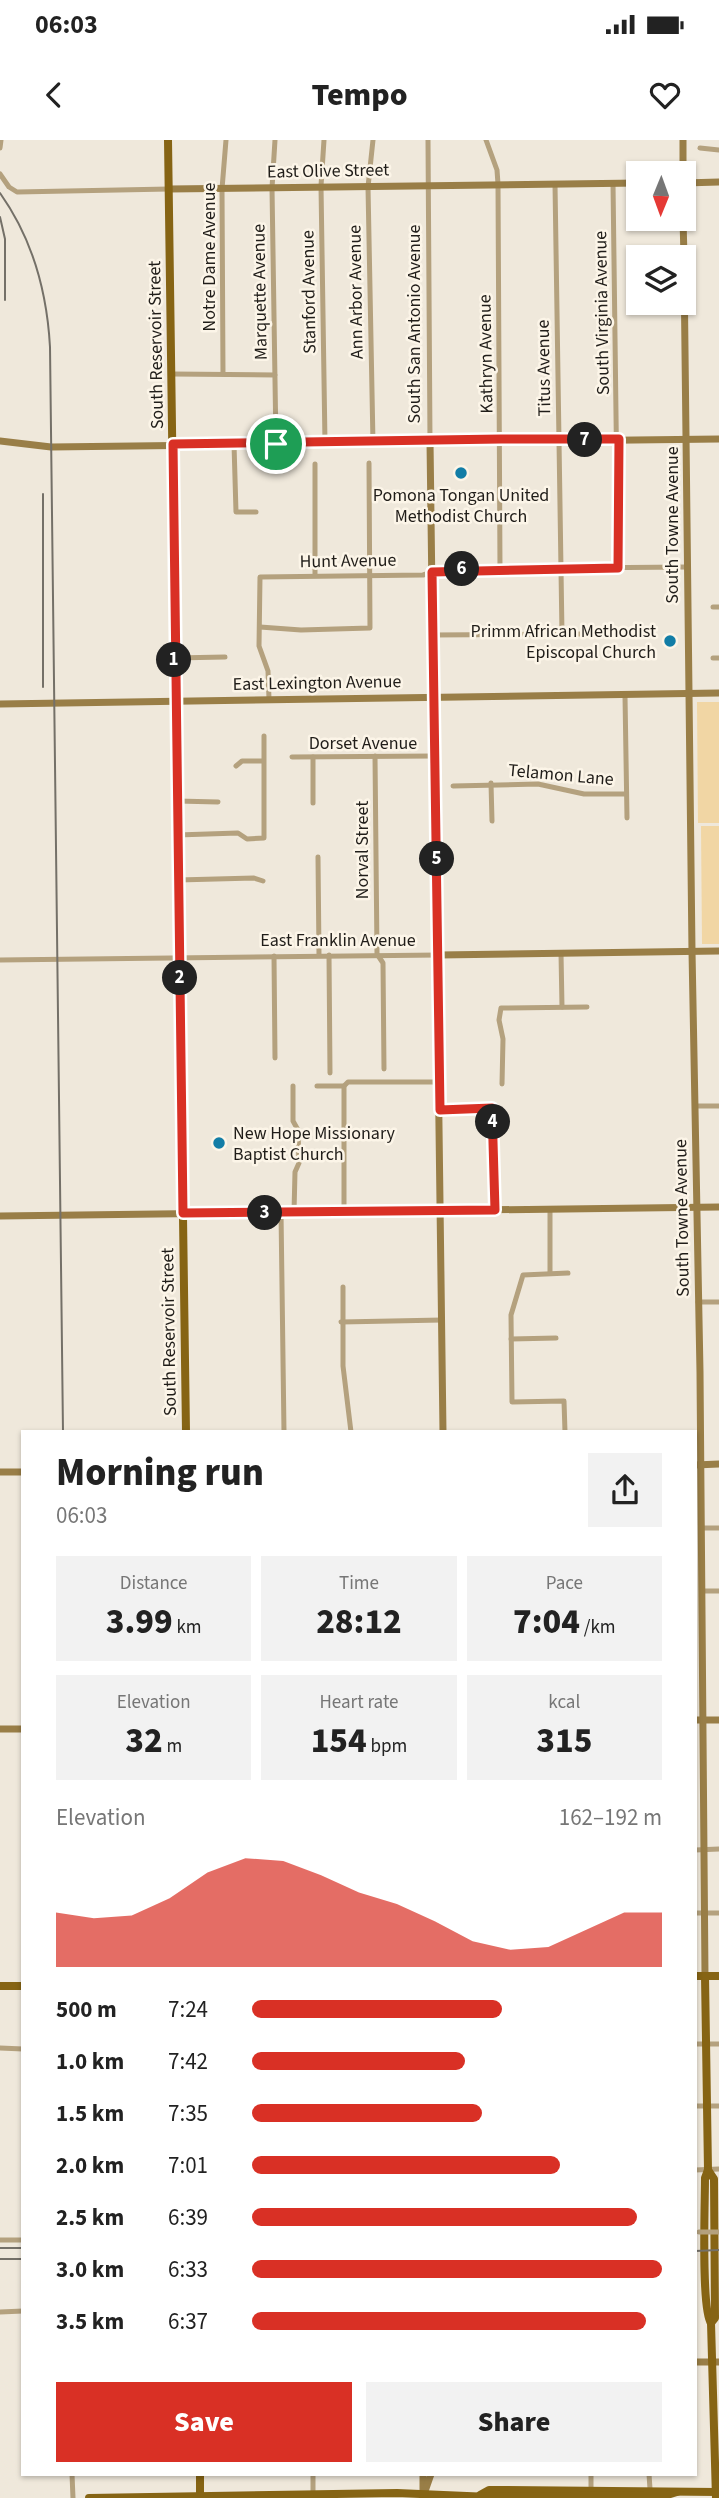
<!DOCTYPE html>
<html lang="en">
<head>
<meta charset="utf-8">
<style>
	body { margin:0; font-family:"Source Sans 3",sans-serif; background:#f2f2f2; color:#222; height:100vh; display:flex; flex-direction:column; font-size:26px; white-space:nowrap }
	* { box-sizing:border-box; margin:0 }
	p { font-size:23px; color:#767676 }
	.icon { flex:none; width:38px; height:38px; fill:none; stroke:currentColor; stroke-width:2; stroke-linecap:round; stroke-linejoin:round }
	.map { position:relative; flex:1; overflow:hidden }
	.details { position:absolute; left:21px; top:1290px; width:676px; height:1046px; display:flex; flex-direction:column; background:#fff; border-radius:0px; box-shadow:0 2px 5px #0004 }
	.details>* { flex:none }
	.needle { width:46px; rotate:181deg }
	.tools { position:absolute; left:626px; top:21px; display:grid; gap:14px }
	.tools a { display:grid; place-items:center; width:70px; height:70px; border-radius:0px; background:#fff; box-shadow:0 2px 5px #0004; font-size:35px }
	.pin { position:absolute; display:grid; place-items:center; width:60px; height:60px; color:#fff; margin:-30px; border:4px solid #fff; border-radius:50%; box-shadow:0 2px 7px #0007 }
	.km { position:absolute; width:35px; height:35px; margin:-18px; border-radius:50%; background:#222; color:#fff; font-size:19px; line-height:35px; text-align:center }
	.round { display:grid; place-items:center; flex:none; width:74px; height:74px; border-radius:0px; background:#f2f2f2 }
	.overview { display:flex; align-items:center; justify-content:space-between; height:119px; padding:0 35px }
	h1 { font-size:38px; font-weight:800; line-height:52px }
	.figures { display:grid; grid-template-columns:repeat(3,1fr); gap:10px; height:119px; padding:7px 35px }
	.figures div { display:grid; align-content:center; border-radius:0px; background:#f2f2f2; text-align:center }
	.figures b { font-size:35px; font-weight:800 }
	.figures small { font-size:19px; font-weight:400 }
	.figures p { font-size:19px }
	.chart { height:196px; padding:14px 35px }
	.chart p { display:flex; justify-content:space-between }
	.chart svg { width:100%; height:126px; margin-top:7px; fill:#d93025; opacity:.7 }
	.button { display:flex; gap:14px; margin-top:auto; padding:14px 35px }
	.button a { flex:1; height:80px; border-radius:0px; background:#d93025; color:#fff; font-size:28px; font-weight:800; line-height:80px; text-align:center }
	.button a+a { background:#f2f2f2; color:#222 }
	ul { padding:0 35px; list-style:none; font-size:23px }
	li { display:grid; grid-template-columns:112px 84px 1fr; align-items:center; height:52px }
	li i { height:18px; border-radius:9px; background:#d93025 }
	.status { display:flex; justify-content:space-between; align-items:center; height:49px; padding:0 35px; background:#fff; direction:ltr }
	.status svg { height:19px; fill:currentColor }
	header { display:flex; justify-content:space-between; align-items:center; height:91px; padding:0 35px; background:#fff; font-size:32px; font-weight:800 }
	.map>svg:first-child { display:block }
	.green { fill:#f1d6a4 }
	.lines { fill:none; stroke-linecap:round; stroke-linejoin:round }
	.street { stroke:#b4a17e; stroke-width:5 }
	.secondary { stroke:#997e47; stroke-width:7 }
	.primary { stroke:#866414; stroke-width:8 }
	.rail { stroke:#747068; stroke-width:2 }
	.street-bridge { stroke:#b4a17e; stroke-width:5 }
	.route-casing { stroke:#fff; stroke-width:14 }
	.route { stroke:#d93025; stroke-width:9 }
	.poi-dot { fill:#127da6; stroke:#fcf5e8; stroke-width:2.5 }
	.labels { text-anchor:middle; dominant-baseline:central; stroke-width:5; stroke-linejoin:round; paint-order:stroke }
	.street-label { font-size:18px; fill:#201d19; stroke:#fcf5e8 }
	.poi-label { font-size:18px; fill:#201d19; stroke:#fcf5e8 }
</style>
</head>
<body>
<div class="status"><b>06:03</b><svg viewBox="0 0 49 12"><path d="M0 12V9h3v3zM5 12V6h3v6zM10 12V3h3v9zM15 12V0h3v12zM26 1h20v11H26zM47 4h2v5h-2z"/></svg></div>
<header><svg class="icon" aria-label="back" viewBox="0 0 24 24"><path d="M15 5l-7 7 7 7"/></svg>Tempo<svg class="icon" aria-label="heart" viewBox="0 0 24 24"><path d="M12 20l-8-8c-3-5 5-10 8-4 3-6 11-1 8 4z"/></svg></header>
<div class="map">
<svg width="719" height="2358" viewBox="0 0 719 2358">
	<rect width="100%" height="100%" fill="#efe8db"/>
	<g class="green">
		<path d="M697,562H719V683H698Z"/>
		<path d="M701,686H719V804H702Z"/>
	</g>
	<g class="lines">
		<g class="street">
			<path d="M275,0L272,48L276,304"/>
			<path d="M324,0L321,46L325,303"/>
			<path d="M373,0L368,47L373,303"/>
			<path d="M428,0L430,301"/>
			<path d="M486,0L497,30L498,44L500,429"/>
			<path d="M0,8L1,0"/>
			<path d="M700,8L719,10"/>
			<path d="M0,34L9,47L17,52L169,49"/>
			<path d="M613,43L618,428"/>
			<path d="M555,44L562,494"/>
			<path d="M172,234L275,235"/>
			<path d="M223,234L222,49L226,0"/>
			<path d="M234,304L236,372H256"/>
			<path d="M315,324V435"/>
			<path d="M713,467H719"/>
			<path d="M260,487L301,490L370,488L369,323"/>
			<path d="M432,495L583,494"/>
			<path d="M174,518L225,517"/>
			<path d="M713,518H719"/>
			<path d="M625,556L627,678"/>
			<path d="M269,559L268,531L259,506L260,437L423,435L442,429L687,427"/>
			<path d="M375,616L377,814L383,823L384,929"/>
			<path d="M292,617L434,616"/>
			<path d="M313,617V663"/>
			<path d="M236,626L242,621H263"/>
			<path d="M491,643L492,681"/>
			<path d="M453,646L538,644L584,654H626"/>
			<path d="M177,661L218,662"/>
			<path d="M177,695L238,693L247,699L264,698V596"/>
			<path d="M318,717L319,815"/>
			<path d="M178,740L254,738L263,741"/>
			<path d="M561,813L562,867"/>
			<path d="M329,815L330,933"/>
			<path d="M274,816L275,918"/>
			<path d="M0,820L439,815"/>
			<path d="M502,944L503,899L499,880L501,868L587,867"/>
			<path d="M293,946V981L298,990L299,1023L295,1032L294,1072"/>
			<path d="M317,946H344L348,942H438"/>
			<path d="M344,946V1071"/>
			<path d="M696,966H719"/>
			<path d="M440,970L493,968L495,1070"/>
			<path d="M550,1069V1133"/>
			<path d="M281,1072L284,1292"/>
			<path d="M343,1147V1226L351,1292"/>
			<path d="M698,1162H719"/>
			<path d="M341,1182L442,1180"/>
			<path d="M511,1199L556,1198"/>
			<path d="M565,1292L564,1261L512,1262L511,1175L523,1135L568,1133"/>
			<path d="M702,1388H719"/>
			<path d="M702,1451H719"/>
			<path d="M695,1710L719,1709"/>
			<path d="M695,1773H719"/>
			<path d="M695,1904H719"/>
			<path d="M0,1908L23,1909"/>
			<path d="M695,1966H719"/>
			<path d="M695,2030L719,2029"/>
			<path d="M0,2100H23"/>
			<path d="M0,2172L23,2171"/>
			<path d="M72,2334L73,2358"/>
			<path d="M313,2334V2355"/>
			<path d="M591,2334V2349"/>
			<path d="M649,2334L650,2349"/>
		</g>
		<g class="secondary">
			<path d="M683,0V33"/>
			<path d="M684,43L719,42"/>
			<path d="M169,49L639,43"/>
			<path d="M683,79L684,117"/>
			<path d="M684,125L692,811L700,1232L705,1836"/>
			<path d="M0,301L51,307L719,299"/>
			<path d="M430,301L443,1292"/>
			<path d="M0,564L719,553"/>
			<path d="M439,815L719,811"/>
			<path d="M0,1076L719,1067"/>
			<path d="M695,1325L719,1324"/>
			<path d="M0,1332H23"/>
			<path d="M695,1580H719"/>
			<path d="M0,1589H23"/>
			<path d="M695,2222H719"/>
			<path d="M423,2334V2357"/>
			<path d="M424,2354L431,2334"/>
		</g>
		<g class="primary">
			<path d="M168,0L186,1292"/>
			<path d="M695,1836H719"/>
			<path d="M705,1836L708,2030L705,2038C705,2062 701,2170 711,2183L716,2358"/>
			<path d="M0,1846H23"/>
			<path d="M708,2030L714,2039L715,2178L711,2183"/>
			<path d="M200,2334V2357"/>
			<path d="M480,2355L489,2350H504L717,2352"/>
			<path d="M89,2358L397,2353L490,2357L667,2355L677,2352"/>
		</g>
		<g class="rail">
			<path d="M0,53C32,98 47,152 50,207L63,1292"/>
			<path d="M0,77L5,99V160"/>
			<path d="M43,547V354"/>
			<path d="M0,2108H23"/>
			<path d="M695,2111L719,2110"/>
			<path d="M0,2119H23"/>
		</g>
		<path class="street-bridge" d="M699,2092H719"/>
	</g>
	<g class="lines">
		<g class="route-casing">
			<path id="route" d="M501,299H619L618,428L432,432L440,970L492,968L495,1070L183,1073L173,304Z"/>
		</g>
		<use href="#route" class="route"/>
	</g>
	<g class="poi-dot">
		<circle cx="461" cy="333" r="7"/>
		<circle cx="670" cy="501" r="7"/>
		<circle cx="219" cy="1003" r="7"/>
	</g>
	<g class="labels">
		<g class="street-label">
			<text transform="translate(328 31) rotate(-1)">East Olive Street</text>
			<text transform="translate(209 117) rotate(-90)">Notre Dame Avenue</text>
			<text transform="translate(260 152) rotate(-91)">Marquette Avenue</text>
			<text transform="translate(309 152) rotate(-91)">Stanford Avenue</text>
			<text transform="translate(356 152) rotate(-91)">Ann Arbor Avenue</text>
			<text transform="translate(602 173) rotate(-91)">South Virginia Avenue</text>
			<text transform="translate(414 184) rotate(-90)">South San Antonio Avenue</text>
			<text transform="translate(156 205) rotate(-91)">South Reservoir Street</text>
			<text transform="translate(486 214) rotate(-91)">Kathryn Avenue</text>
			<text transform="translate(544 228) rotate(-91)">Titus Avenue</text>
			<text transform="translate(672 385) rotate(-90)">South Towne Avenue</text>
			<text transform="translate(348 421) rotate(-1)">Hunt Avenue</text>
			<text transform="translate(317 543) rotate(-1)">East Lexington Avenue</text>
			<text x="363" y="603">Dorset Avenue</text>
			<text transform="translate(561 635) rotate(5)">Telamon Lane</text>
			<text transform="translate(362 710) rotate(-90)">Norval Street</text>
			<text x="338" y="800">East Franklin Avenue</text>
			<text transform="translate(682 1078) rotate(-91)">South Towne Avenue</text>
			<text transform="translate(169 1192) rotate(-91)">South Reservoir Street</text>
		</g>
		<g class="poi-label">
			<text x="461" y="355">Pomona Tongan United<tspan x="461" dy="21">Methodist Church</tspan></text>
			<text x="656" y="491" text-anchor="end">Primm African Methodist<tspan x="656" dy="21">Episcopal Church</tspan></text>
			<text x="233" y="993" text-anchor="start">New Hope Missionary<tspan x="233" dy="21">Baptist Church</tspan></text>
		</g>
	</g>
</svg>
<div class="tools">
<a><svg class="needle" viewBox="-14 -14 28 28"><path d="M0-13l5 13h-10z" fill="#e53935"/><path d="M0 13l5-13h-10z" fill="#767676"/></svg></a>
<a><svg class="icon" aria-label="layers" viewBox="0 0 24 24"><path d="M12 4l9 5-9 5-9-5zM3 14l9 5 9-5"/></svg></a>
</div>
<div class="pin" style="left:276px;top:304px;background:#1e9e55"><svg class="icon" aria-label="arrive" viewBox="0 0 24 24"><path d="M6 21V4h12l-3 4 3 4H6"/></svg></div>
<b class="km" style="left:174px;top:520px">1</b>
<b class="km" style="left:180px;top:838px">2</b>
<b class="km" style="left:265px;top:1073px">3</b>
<b class="km" style="left:493px;top:982px">4</b>
<b class="km" style="left:437px;top:719px">5</b>
<b class="km" style="left:462px;top:429px">6</b>
<b class="km" style="left:585px;top:300px">7</b>
<section class="details">
<div class="overview"><div><h1>Morning run</h1><p>06:03</p></div><a class="round"><svg class="icon" aria-label="share" viewBox="0 0 24 24"><path d="M12 15V3M7 8l5-5 5 5M5 13v7h14v-7"/></svg></a></div>
<div class="figures">
<div><p>Distance</p><b>3.99<small> km</small></b></div>
<div><p>Time</p><b>28:12</b></div>
<div><p>Pace</p><b>7:04<small> /km</small></b></div>
</div>
<div class="figures">
<div><p>Elevation</p><b>32<small> m</small></b></div>
<div><p>Heart rate</p><b>154<small> bpm</small></b></div>
<div><p>kcal</p><b>315</b></div>
</div>
<div class="chart"><p><span>Elevation</span>162–192 m</p>
<svg viewBox="0 0 160 44" preserveAspectRatio="none"><path d="M0 44V25L10 27L20 26L30 20L40 11L50 6L60 7L70 12L80 18L90 22L100 28L110 35L120 38L130 37L140 31L150 25L160 25V44z"/></svg>
</div>
<ul>
<li><b>500 m</b>7:24<i style="width:61%"></i></li>
<li><b>1.0 km</b>7:42<i style="width:52%"></i></li>
<li><b>1.5 km</b>7:35<i style="width:56%"></i></li>
<li><b>2.0 km</b>7:01<i style="width:75%"></i></li>
<li><b>2.5 km</b>6:39<i style="width:94%"></i></li>
<li><b>3.0 km</b>6:33<i style="width:100%"></i></li>
<li><b>3.5 km</b>6:37<i style="width:96%"></i></li>
</ul>
<div class="button"><a>Save</a><a>Share</a></div>
</section>
</div>
</body>
</html>
